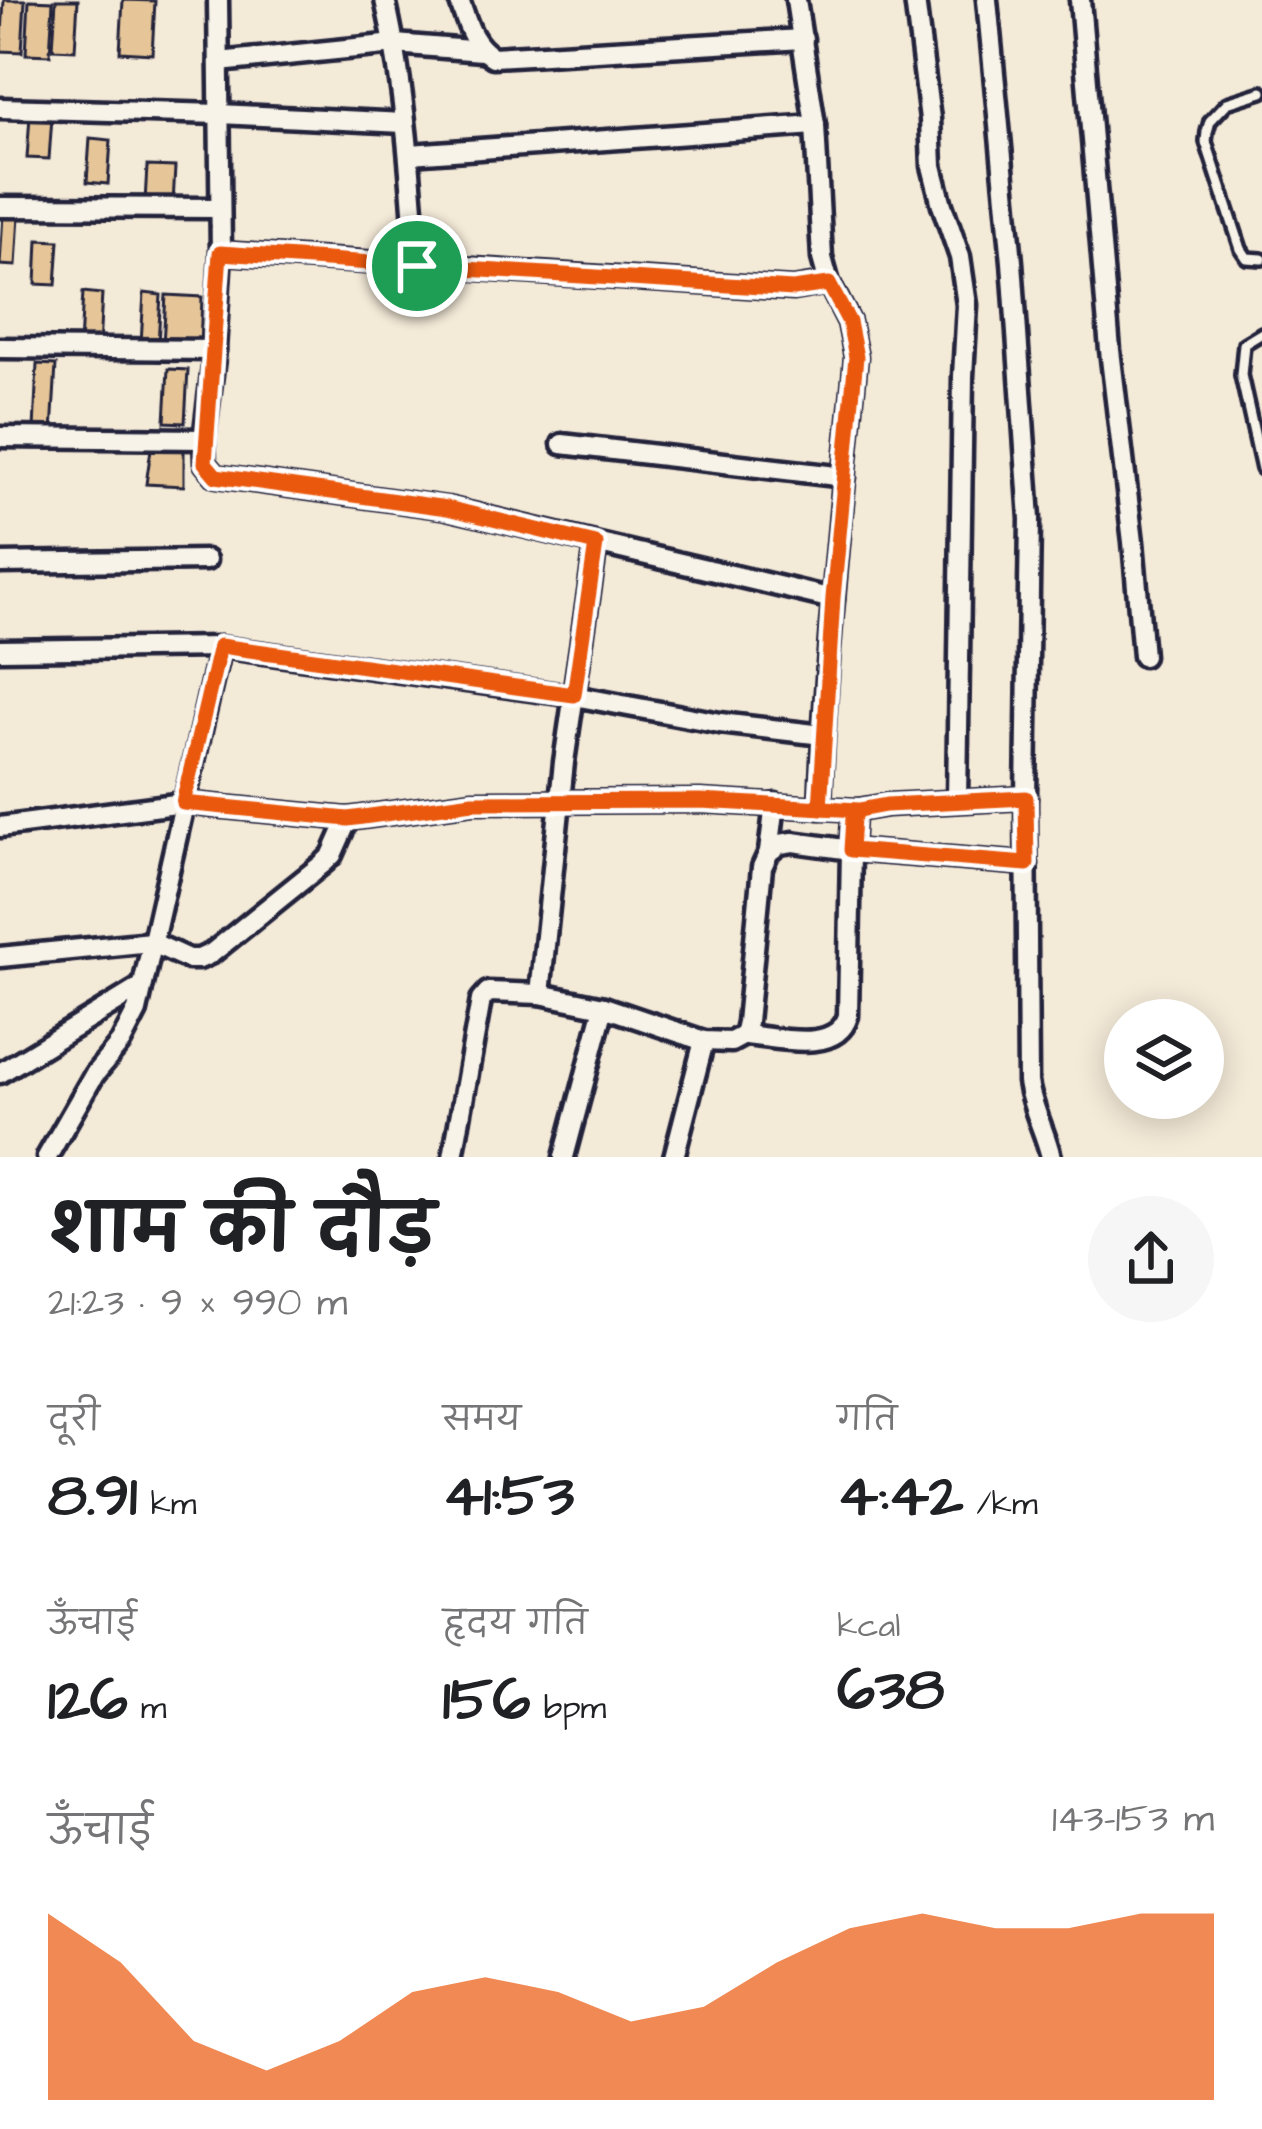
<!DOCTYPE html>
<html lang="hi">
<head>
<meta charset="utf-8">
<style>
	body { margin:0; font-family:"Architects Daughter","Playpen Sans Deva",sans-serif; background:#f6f6f6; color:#202124; height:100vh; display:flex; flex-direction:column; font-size:45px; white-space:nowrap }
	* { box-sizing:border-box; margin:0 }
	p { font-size:39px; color:#757577 }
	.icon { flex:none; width:66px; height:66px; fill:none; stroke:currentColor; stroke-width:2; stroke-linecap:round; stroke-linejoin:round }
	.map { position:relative; height:1157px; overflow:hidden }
	.side { display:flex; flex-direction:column; background:#fff; flex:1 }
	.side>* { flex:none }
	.controls { position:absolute; left:1104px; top:999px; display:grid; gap:24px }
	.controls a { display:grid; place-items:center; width:120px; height:120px; border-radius:50%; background:#fff; box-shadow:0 6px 30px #0003; font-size:60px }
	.pin { position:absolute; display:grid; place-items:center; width:102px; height:102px; color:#fff; margin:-51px; border:6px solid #fff; border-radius:50%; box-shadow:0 3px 12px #0007 }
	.round { display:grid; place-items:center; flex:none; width:126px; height:126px; border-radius:63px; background:#f6f6f6 }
	.head { display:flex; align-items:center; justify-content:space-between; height:204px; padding:0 48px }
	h1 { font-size:66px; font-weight:700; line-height:90px }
	.metrics { display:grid; grid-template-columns:repeat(3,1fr); gap:18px; height:204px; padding:12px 48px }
	.metrics div { display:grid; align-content:center }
	.metrics b { font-size:60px; font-weight:700 }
	.metrics small { font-size:33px; font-weight:400 }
	.metrics p { font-size:33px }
	.chart { height:336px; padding:24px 48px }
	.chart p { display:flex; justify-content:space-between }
	.chart svg { width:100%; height:216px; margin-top:12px; fill:#ea580c; opacity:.7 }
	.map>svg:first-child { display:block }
	.building { fill:#e6c698; stroke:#22223b; stroke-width:3 }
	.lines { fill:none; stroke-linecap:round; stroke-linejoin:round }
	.lane-casing { stroke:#22223b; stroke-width:18 }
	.street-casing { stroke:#22223b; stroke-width:27 }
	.lane { stroke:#f7f3e8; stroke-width:9 }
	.street { stroke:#f7f3e8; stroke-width:18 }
	.route-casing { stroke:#fff; stroke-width:24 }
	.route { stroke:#ea580c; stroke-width:15 }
</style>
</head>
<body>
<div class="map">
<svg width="1262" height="1157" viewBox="0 0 1262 1157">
	<rect width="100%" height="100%" fill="#f4ead8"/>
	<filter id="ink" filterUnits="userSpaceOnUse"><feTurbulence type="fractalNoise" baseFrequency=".00833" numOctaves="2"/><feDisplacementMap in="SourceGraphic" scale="24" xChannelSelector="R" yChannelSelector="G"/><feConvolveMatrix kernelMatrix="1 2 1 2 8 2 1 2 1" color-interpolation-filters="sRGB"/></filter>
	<g filter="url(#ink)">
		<g class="building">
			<path d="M4,0H25L22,52L1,51Z"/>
			<path d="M29,0L53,1L50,55L26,54Z"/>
			<path d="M56,0H78L75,50L53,49Z"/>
			<path d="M123,0L155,1L152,54L120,52Z"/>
			<path d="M30,116L52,117L49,159L27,158Z"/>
			<path d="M90,138L111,140L108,184L87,182Z"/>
			<path d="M147,166L175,167L173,204L145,202Z"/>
			<path d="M3,214L19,215L16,266L0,265Z"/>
			<path d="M38,240L59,241L56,285L36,284Z"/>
			<path d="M83,292L102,294L99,347L80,345Z"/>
			<path d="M144,293L161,295L158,343H141Z"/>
			<path d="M166,295L202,297L200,346L163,344Z"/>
			<path d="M37,364L56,365L52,432L34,430Z"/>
			<path d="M168,369L188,370L185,423L165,422Z"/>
			<path d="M151,449H184V486L146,484Z"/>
		</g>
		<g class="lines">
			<g class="lane-casing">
				<g id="lane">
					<path d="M1262,92L1227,103L1210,121L1207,132L1206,142L1241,249L1247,258L1262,259"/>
					<path d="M1262,333L1244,344L1241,375L1262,469"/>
				</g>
			</g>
			<g class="street-casing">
				<g id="street">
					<path d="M218,0L221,253L215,350L204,439L205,463L216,476L447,508L833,599"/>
					<path d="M385,0C405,87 411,177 417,266"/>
					<path d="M459,0C467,22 472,45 493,57L803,39"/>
					<path d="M796,0L815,125L822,258L829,283L849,322L856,357C842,507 825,657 820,808"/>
					<path d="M915,0L930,119L932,166L942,205L960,257L967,305L963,376L957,801"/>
					<path d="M987,0L1012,262L1030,519L1026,798L1028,1082C1032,1109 1045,1131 1051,1157"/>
					<path d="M1080,0L1110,350L1133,542L1143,656"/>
					<path d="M219,62L395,44L482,51"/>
					<path d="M0,108L220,114L404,123"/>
					<path d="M410,154L815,125"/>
					<path d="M0,207L219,208"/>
					<path d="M221,253L793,289L829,283"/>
					<path d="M0,348L215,350"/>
					<path d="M0,437L204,439"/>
					<path d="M562,444L845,477"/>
					<path d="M0,563L206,560"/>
					<path d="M220,647L574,696L720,723L823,735"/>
					<path d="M0,650L220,647L137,1011L121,1042L94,1075L47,1157"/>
					<path d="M0,827L183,803L348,819L473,802L700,801L858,810"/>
					<path d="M769,852L775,804"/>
					<path d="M0,957L151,942L188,959H199L212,953L325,862L332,855L348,819"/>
					<path d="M540,994L564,762L596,545"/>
					<path d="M744,1035C776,1037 836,1055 848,1016L851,850L853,818L858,810L887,805L1026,798"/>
					<path d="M0,1073L141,987"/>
					<path d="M453,1157L481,1000L488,992L540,994L604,1007L704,1041L731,1042L744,1035L747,1022L762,867L769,852L780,844L793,842L851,850L1027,864"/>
					<path d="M564,1157L604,1007"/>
					<path d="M674,1157L704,1041"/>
				</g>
			</g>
			<use href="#lane" class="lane"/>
			<use href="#street" class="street"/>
		</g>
	</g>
	<g class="lines" filter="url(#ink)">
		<g class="route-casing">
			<path id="route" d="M417,266L220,253L205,463L216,476L447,508L596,544L574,695L220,646L183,803L348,819L473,802L700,801L859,810L886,805L1026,798L1027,864L851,850L853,818L859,810L820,808L833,598L856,357L849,322L829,284L793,289L417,266"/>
		</g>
		<use href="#route" class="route"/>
	</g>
</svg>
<div class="controls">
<a><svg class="icon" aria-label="layers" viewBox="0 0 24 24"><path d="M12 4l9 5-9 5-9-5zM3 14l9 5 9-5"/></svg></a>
</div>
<div class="pin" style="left:417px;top:266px;background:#1e9e55"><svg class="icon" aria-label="arrive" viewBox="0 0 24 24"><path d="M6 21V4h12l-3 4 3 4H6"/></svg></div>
</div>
<section class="side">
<div class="head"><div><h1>शाम की दौड़</h1><p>21:23 · 9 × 990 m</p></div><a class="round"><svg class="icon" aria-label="share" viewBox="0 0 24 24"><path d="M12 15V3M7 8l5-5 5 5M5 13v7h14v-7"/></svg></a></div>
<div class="metrics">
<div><p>दूरी</p><b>8.91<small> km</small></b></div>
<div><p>समय</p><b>41:53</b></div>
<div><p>गति</p><b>4:42<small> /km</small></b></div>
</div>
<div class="metrics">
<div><p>ऊँचाई</p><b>126<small> m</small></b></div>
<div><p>हृदय गति</p><b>156<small> bpm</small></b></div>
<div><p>kcal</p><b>638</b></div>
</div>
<div class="chart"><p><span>ऊँचाई</span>143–153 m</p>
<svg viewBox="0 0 160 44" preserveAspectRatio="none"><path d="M0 44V6L10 16L20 32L30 38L40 32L50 22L60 19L70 22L80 28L90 25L100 16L110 9L120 6L130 9L140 9L150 6L160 6V44z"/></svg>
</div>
</section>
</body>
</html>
